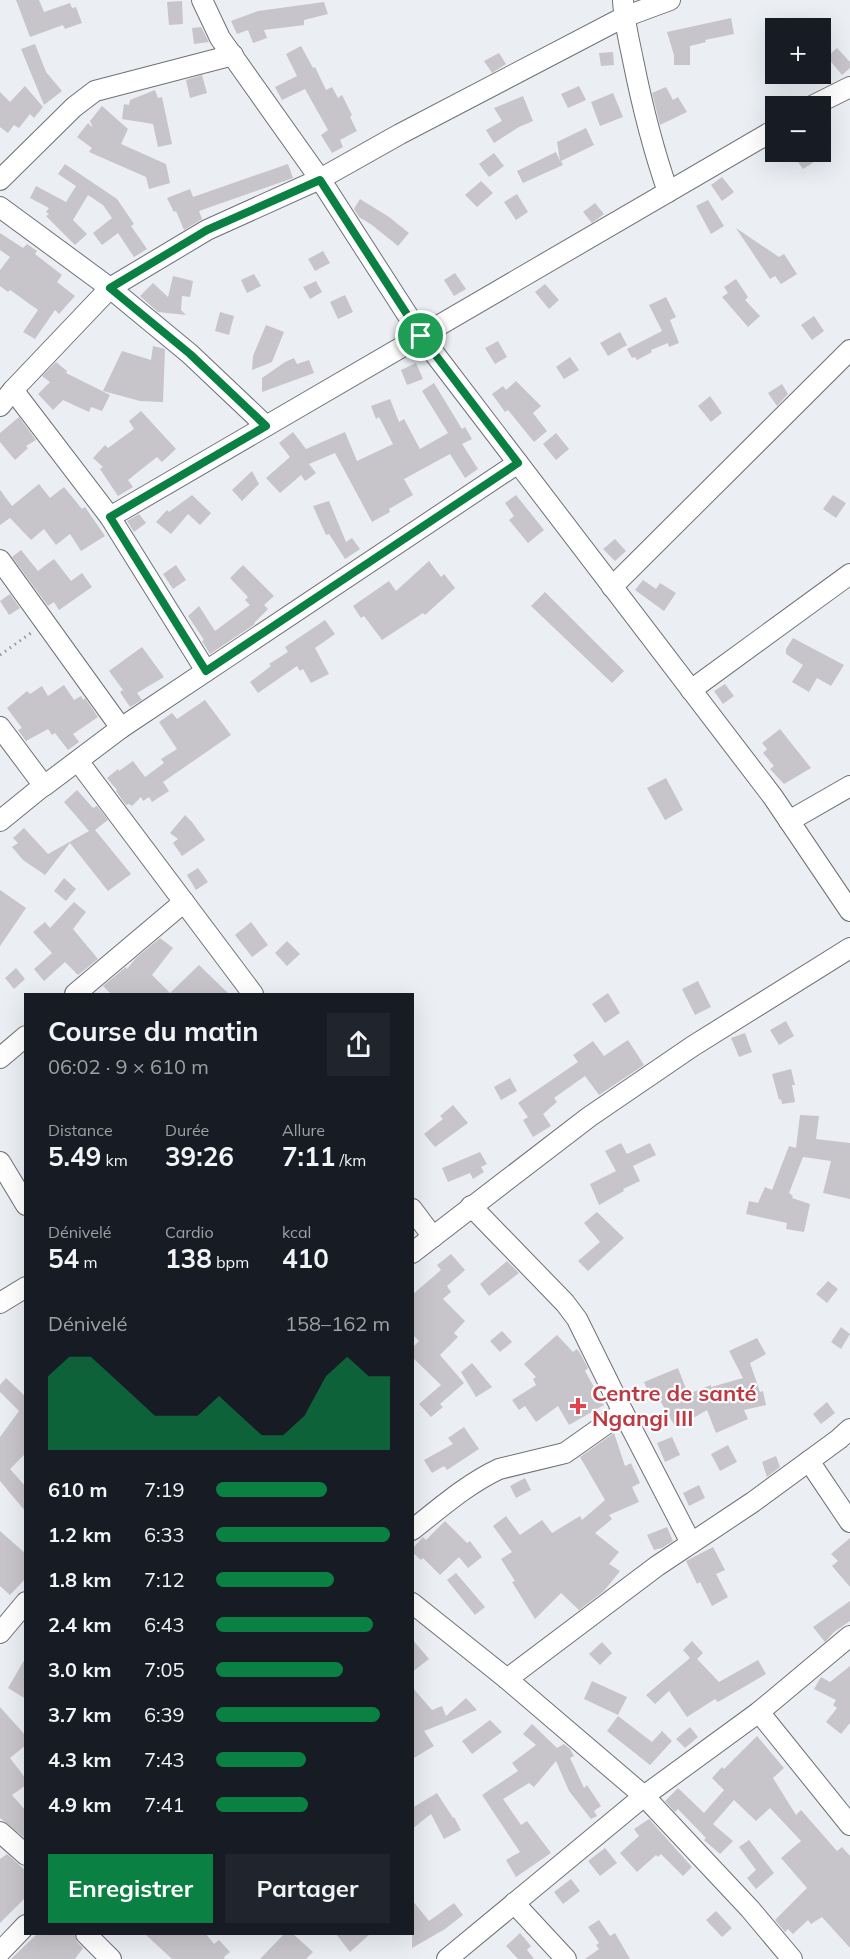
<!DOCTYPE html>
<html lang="fr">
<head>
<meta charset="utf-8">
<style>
	body { margin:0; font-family:Mulish,sans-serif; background:#20242c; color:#f1f3f6; height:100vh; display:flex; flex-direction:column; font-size:22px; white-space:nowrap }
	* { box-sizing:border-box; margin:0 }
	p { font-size:20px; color:#9ea1a6 }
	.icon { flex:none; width:33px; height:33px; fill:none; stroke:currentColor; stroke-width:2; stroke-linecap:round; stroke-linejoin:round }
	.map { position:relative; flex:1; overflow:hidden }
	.side { position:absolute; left:24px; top:993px; width:390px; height:942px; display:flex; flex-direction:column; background:#171b24; border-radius:0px; box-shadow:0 6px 24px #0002 }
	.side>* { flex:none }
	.buttons { position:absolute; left:765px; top:18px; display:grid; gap:12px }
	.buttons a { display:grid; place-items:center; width:66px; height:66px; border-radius:0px; background:#171b24; box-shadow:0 6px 24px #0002; font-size:30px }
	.pin { position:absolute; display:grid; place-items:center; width:51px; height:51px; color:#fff; margin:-26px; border:3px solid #fff; border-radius:50%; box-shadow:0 2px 6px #0007 }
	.round { display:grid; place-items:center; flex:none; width:63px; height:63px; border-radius:0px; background:#20242c }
	.head { display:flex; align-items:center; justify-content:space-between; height:102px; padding:0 24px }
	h1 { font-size:27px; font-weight:700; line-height:45px }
	.figures { display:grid; grid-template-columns:repeat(3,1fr); gap:9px; height:102px; padding:6px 24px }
	.figures div { display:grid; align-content:center }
	.figures b { font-size:26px; font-weight:700 }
	.figures small { font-size:16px; font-weight:400 }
	.figures p { font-size:16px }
	.chart { height:168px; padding:12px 24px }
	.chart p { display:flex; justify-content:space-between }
	.chart svg { width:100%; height:108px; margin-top:6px; fill:#0b8043; opacity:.7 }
	.button { display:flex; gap:12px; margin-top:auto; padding:12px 24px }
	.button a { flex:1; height:69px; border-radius:0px; background:#0b8043; color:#fff; font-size:24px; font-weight:700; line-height:69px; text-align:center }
	.button a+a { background:#20242c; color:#f1f3f6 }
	ul { padding:0 24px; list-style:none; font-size:20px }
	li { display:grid; grid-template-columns:96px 72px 1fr; align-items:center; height:45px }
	li i { height:15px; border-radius:8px; background:#0b8043 }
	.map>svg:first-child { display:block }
	.building { fill:#c7c4ca }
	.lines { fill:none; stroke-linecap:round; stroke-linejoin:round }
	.minor-casing { stroke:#6e7176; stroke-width:22 }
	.path { stroke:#94979a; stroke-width:3; stroke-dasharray:1.5 4.5; stroke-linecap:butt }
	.minor { stroke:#fff; stroke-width:20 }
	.route-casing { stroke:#fff; stroke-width:12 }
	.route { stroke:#0b8043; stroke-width:8 }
	.health-dot { fill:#e0444e; stroke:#fafcfe; stroke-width:2 }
	.labels { text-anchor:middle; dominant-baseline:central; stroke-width:4.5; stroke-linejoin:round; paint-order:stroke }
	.health-label { font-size:22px; font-weight:bold; fill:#be3a42; stroke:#fafcfe; text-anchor:start }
</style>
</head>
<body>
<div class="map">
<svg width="850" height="1959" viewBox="0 0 850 1959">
	<rect width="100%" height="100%" fill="#ebeff4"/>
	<g class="building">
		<path d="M16,0H39L44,12L70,3L72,8L76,7L82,23L65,29L63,25L30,37Z"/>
		<path d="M182,1L183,24L169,25L167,2Z"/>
		<path d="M324,2L328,14L304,20V25L264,30L267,38L253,43L248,30L237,34L231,21L258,11Z"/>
		<path d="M731,18L734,34L705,40L706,42L690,46V65H674V55L667,32Z"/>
		<path d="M201,27L209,42L194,44L192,28Z"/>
		<path d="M35,44L46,72L62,91L44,105L21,49Z"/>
		<path d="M301,46L313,68L315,67L326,90L332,87L338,98L342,95L352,115L350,117L357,131L340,140L343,147L332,153L321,135L328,130L305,89L282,100L275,87L297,76L286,54Z"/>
		<path d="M837,48L850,62V68L842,75L827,57Z"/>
		<path d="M613,52L614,65L601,66L599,53Z"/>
		<path d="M499,53L506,64L492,73L484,61Z"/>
		<path d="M202,75L207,93L190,98L186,80Z"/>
		<path d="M25,86L43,107L34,118L30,114L19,128L14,125L8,133L0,127V92L10,102Z"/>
		<path d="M579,86L586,100L568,108L561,94Z"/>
		<path d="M666,87L673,100L678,97L687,112L660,125L652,93Z"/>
		<path d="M155,90L158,98L162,97L172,144L158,147L153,124L122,119L124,104L129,105L130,100Z"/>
		<path d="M613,93L623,117L600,126L591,102Z"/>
		<path d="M523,96L533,121L519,127L494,143L486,130L502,121L494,108Z"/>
		<path d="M102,106L128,129L121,144L166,164L170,183L149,189L146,177L89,152L92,148L77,137L88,123L93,128L90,121Z"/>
		<path d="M586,128L594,145L561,161L563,165L523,183L517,171L556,152L560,161L557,142Z"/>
		<path d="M791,152H807L814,162L803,169Z"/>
		<path d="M494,153L504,166L489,177L479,164Z"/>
		<path d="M65,164L117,199L134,224L131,226L147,249L134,257L118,233L102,245L93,233L112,218L103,205L88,195L73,220L87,234L75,245L46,216L49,214L46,212L49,208L30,198L36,186L66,202L76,186L58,174Z"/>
		<path d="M288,164L293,178L199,211L202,219L184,230L176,211L174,212L167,198L190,189L193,197Z"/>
		<path d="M722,177L734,192L722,201L711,185Z"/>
		<path d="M481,181L493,193L477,207L465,195Z"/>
		<path d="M517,194L528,212L516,220L504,202Z"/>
		<path d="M360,199L389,217L409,233L398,246L372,225L359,217L354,209Z"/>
		<path d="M708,200L724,226L711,234L696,206Z"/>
		<path d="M595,203L604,214L592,223L583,212Z"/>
		<path d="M736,228L779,257L784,254L797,274L781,284L775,276L770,279Z"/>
		<path d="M0,233L23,248L27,244L37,251L35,254L62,275L57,282L75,296L59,314L55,310L35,339L23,332L38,310L10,290L8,292L0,286V270L10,257L0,250Z"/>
		<path d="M323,251L330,263L315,271L308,259Z"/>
		<path d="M455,273L466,289L454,296L444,280Z"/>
		<path d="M254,274L261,286L247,293L241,280Z"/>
		<path d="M173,276L193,281L190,297L182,296L181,310L186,315L158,312L140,296L153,283L168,297Z"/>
		<path d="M736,279L748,297L745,300L760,316L748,327L722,297L728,293L724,287Z"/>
		<path d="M316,281L322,292L310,299L303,287Z"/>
		<path d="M545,284L559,300L549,309L535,292Z"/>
		<path d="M345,295L353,312L338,319L330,302Z"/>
		<path d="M666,297L676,317L670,320L679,343L669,347L668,343L651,350L652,352L637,360L635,357L632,358L627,349L662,331L649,305Z"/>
		<path d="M220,312L234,316L229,335L215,331Z"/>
		<path d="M814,316L824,331L812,340L801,325Z"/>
		<path d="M266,325L284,332L272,362L252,370L253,356Z"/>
		<path d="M620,332L627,345L608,356L600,343Z"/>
		<path d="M498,341L507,357L495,364L485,348Z"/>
		<path d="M153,346L165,349L163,402L140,401L103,391L122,351L151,360Z"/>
		<path d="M570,357L579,370L564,379L556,367Z"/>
		<path d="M294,358L297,364L309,360L314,373L262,392V378L285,362Z"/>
		<path d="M56,362L67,371L66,373L110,395L102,411L91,407L89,412L63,400L53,410L38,394L50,382L42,376Z"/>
		<path d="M416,363L423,379L407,385L401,370Z"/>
		<path d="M516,381L541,406L533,413L547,431L534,442L508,410L505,412L492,394L503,386L506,390Z"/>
		<path d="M434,383L462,429L465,427L472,439L462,444L478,469L465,478L450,454L404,479L413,495L389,509L390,512L372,522L335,453L309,464L316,473L305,481L301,475L280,493L266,478L290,457L279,443L293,432L306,449L345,432L357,461L393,444L379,417L376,419L371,406L390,399L399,422L404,419L420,449L448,433L422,391Z"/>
		<path d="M782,384L788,394L777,406L768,393Z"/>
		<path d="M710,396L722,413L711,422L698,406Z"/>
		<path d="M141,411L176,449L162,462L157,457L128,480L133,487L118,496L100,469L103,467L93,458L105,445L108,448L134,429L129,421Z"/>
		<path d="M19,417L36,440L26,446L28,448L15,460L0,442V433Z"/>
		<path d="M556,433L569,449L556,460L543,444Z"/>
		<path d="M252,471L259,484L242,501L232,490Z"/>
		<path d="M39,484L50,498L64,487L82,509L85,507L105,536L81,551L70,534L56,545L44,529L31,540L10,518L0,525V490L12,506Z"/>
		<path d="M192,495L211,513L200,525L188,514L171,534L156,522L167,510L169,512Z"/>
		<path d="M516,495L544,530L528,543L509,520L514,516L505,503Z"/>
		<path d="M833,495L846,503L836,518L823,509Z"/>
		<path d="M329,501L346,542L352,538L360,549L345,559L329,534L326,535L313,506Z"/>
		<path d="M139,514L146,523L134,532L127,521Z"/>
		<path d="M615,539L626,551L615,561L603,549Z"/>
		<path d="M21,550L38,571L54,559L71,581L82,573L92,587L59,610L54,602L48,606L12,557Z"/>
		<path d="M429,561L441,577L444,574L455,588L425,615L423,613L382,640L364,616L361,618L353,606L389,581L396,591Z"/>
		<path d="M176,565L186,580L173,589L163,574Z"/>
		<path d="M243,565L274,596L264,605L268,609L254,623L255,624L210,654L202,641L204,640L188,616L199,606L215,631L250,605L245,600L248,597L230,578Z"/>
		<path d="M643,580L656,589L660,583L676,593L664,611L635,590Z"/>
		<path d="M545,592L624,671L612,683L531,606Z"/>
		<path d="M10,594L20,608L9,615L0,601Z"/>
		<path d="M325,620L335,634L315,648L329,674L311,683L303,669L300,671L297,666L258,693L250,682L271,666L269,664L288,652L285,647Z"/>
		<path d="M793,638L844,665L831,686L817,678L809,692L792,682L803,665L786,654V649Z"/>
		<path d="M142,647L164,677L137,693L142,700L130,707L120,692L123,690L109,671Z"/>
		<path d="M725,684L734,696L723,704L714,691Z"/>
		<path d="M64,685L74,700L81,696L83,700L85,698L98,717L73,734L79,742L68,750L55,733L52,735L48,729L26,741L18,730L22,728L7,708L27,691L30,694L42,686L48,696Z"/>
		<path d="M205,700L231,735L163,782L169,791L152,802L149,797L143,801L141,797L132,806L129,804L126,805L116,791L117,790L107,778L118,769L119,771L133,761L145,777L164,763L161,759L177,749L159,722L172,713L177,719Z"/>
		<path d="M780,729L811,768L784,784L770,769L774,766L763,753L767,749L762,743Z"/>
		<path d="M666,778L683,810L665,820L647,788Z"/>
		<path d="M77,790L93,808L97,806L108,820L95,830L131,874L108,891L70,843L45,875L23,860L12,847L18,843L13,838L24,828L48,854L89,831L64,802Z"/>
		<path d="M185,815L192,822L205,840L182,856L173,843L178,839L170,833Z"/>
		<path d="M198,868L208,882L196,890L187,875Z"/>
		<path d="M64,878L76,889L66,901L54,891Z"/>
		<path d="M0,890L26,908L0,946Z"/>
		<path d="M74,902L86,912L73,929L98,959L78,975L65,962L44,981L34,969L52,953L33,932L45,922L50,928Z"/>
		<path d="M251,922L268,945L252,957L235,935Z"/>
		<path d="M160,938L173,948L152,975L170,993L199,965L229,994H111L103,986L126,967L127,969L136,958Z"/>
		<path d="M287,941L300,954L287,966L275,953Z"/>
		<path d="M16,968L25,979L14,989L5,978Z"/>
		<path d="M698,981L711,1007L695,1015L682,989Z"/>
		<path d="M608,993L620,1013L605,1023L592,1004Z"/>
		<path d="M786,1021L794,1036L779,1045L770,1030Z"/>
		<path d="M745,1033L752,1052L739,1057L731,1038Z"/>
		<path d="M628,1040L644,1065L599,1095L585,1076L554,1098L557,1102L543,1114L551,1126L533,1137L523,1120L528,1117L518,1103L578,1062L573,1055L593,1041L604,1056Z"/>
		<path d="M791,1069L795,1085H792L795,1102L782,1104L781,1099L779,1100L772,1074Z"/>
		<path d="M510,1078L517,1091L501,1100L494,1087Z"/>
		<path d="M453,1105L468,1123L435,1147L424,1134L443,1119L440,1116Z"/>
		<path d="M800,1115L819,1116L816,1139L850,1143V1199L823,1193L831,1161L803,1157L789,1193L793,1196L792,1198L810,1204L804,1232L786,1229L787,1223L746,1214L749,1201L758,1203L765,1187L772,1190L789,1146L796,1148Z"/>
		<path d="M621,1143L627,1154L650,1143L656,1155L633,1166L640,1181L623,1189L624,1191L599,1205L590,1184L616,1171L605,1151Z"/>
		<path d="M480,1152L487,1164L481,1167L484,1172L473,1179L470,1173L448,1182L442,1168Z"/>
		<path d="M597,1212L624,1238L588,1271L578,1261L600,1242L584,1223Z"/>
		<path d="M451,1254L465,1270L447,1286L451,1292L443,1299L465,1321L454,1333L458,1337L440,1355L464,1383L440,1404L443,1407L431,1417L419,1404L441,1385L412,1357V1348L419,1341L412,1334V1295L441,1270L437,1265Z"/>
		<path d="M507,1261L519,1273L489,1296L480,1284Z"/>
		<path d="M828,1281L838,1289L827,1303L816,1294Z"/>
		<path d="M841,1327L850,1334L841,1349L831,1342Z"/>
		<path d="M502,1331L512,1342L500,1352L490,1341Z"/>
		<path d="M557,1335L573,1352L577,1349L580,1353L588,1368L585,1371L604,1405L569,1425L558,1406L536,1422L525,1406L519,1410L512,1400L536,1385L533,1379L536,1377L524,1364Z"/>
		<path d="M757,1338L766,1354L750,1363L760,1392L763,1391L766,1405L744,1410L748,1419L716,1433L707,1410L676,1428L658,1397L652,1401L644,1382L678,1368L688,1394L711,1385V1387L743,1378L729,1351Z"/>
		<path d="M472,1363L492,1387L476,1397L461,1372Z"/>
		<path d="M6,1378L26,1397V1453L10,1469L26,1487V1512L0,1481V1437L19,1411L0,1392V1385Z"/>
		<path d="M827,1402L835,1413L821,1424L813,1414Z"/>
		<path d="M464,1427L479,1449L447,1470L444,1466L432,1473L424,1460L453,1444L448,1438Z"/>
		<path d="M614,1433L625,1466L631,1463L640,1483L632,1487L639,1502L609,1515L612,1519L595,1533L619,1552L609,1564L620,1571L604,1591L579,1610L561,1593L535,1619L512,1582L515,1581L501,1559L512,1552L493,1526L506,1516L520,1535L542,1520L552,1533L580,1516L582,1520L605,1500L580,1457Z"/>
		<path d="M672,1437L680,1455L665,1462L657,1443Z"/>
		<path d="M728,1445L737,1462L720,1471L711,1454Z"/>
		<path d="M776,1456L780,1467L767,1477L762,1462Z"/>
		<path d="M525,1478L531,1490L516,1498L510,1486Z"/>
		<path d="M699,1485L705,1498L689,1506L683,1493Z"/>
		<path d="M445,1521L467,1543L470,1541L482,1557L468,1568L459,1557L440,1575L423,1558L421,1560L412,1552V1549L423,1537L426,1540Z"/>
		<path d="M667,1527L673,1541L662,1548L654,1550L647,1535Z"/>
		<path d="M0,1531L26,1554V1578L10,1595L0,1586Z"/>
		<path d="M850,1538V1587L832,1566L838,1561L831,1554Z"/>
		<path d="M713,1547L725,1570L716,1574L728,1597L712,1606L700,1582L697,1584L686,1561Z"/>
		<path d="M456,1573L485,1607L475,1615L447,1580Z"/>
		<path d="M850,1601V1621L834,1632L825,1642L813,1627Z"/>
		<path d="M412,1639L429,1659L412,1672Z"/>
		<path d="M692,1641L703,1653L697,1659L719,1682L758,1660L766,1674L718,1702L715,1699L687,1717L669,1691L655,1704L646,1695L690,1658L683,1650Z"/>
		<path d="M602,1642L612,1653L600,1665L589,1654Z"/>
		<path d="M26,1657V1699L8,1688Z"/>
		<path d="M850,1666V1723L841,1734L826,1722L837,1708L833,1705L836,1700L814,1689L821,1677L830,1682Z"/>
		<path d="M592,1681L627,1697L618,1715L584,1699Z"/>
		<path d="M412,1687L432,1710L442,1706L446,1716L466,1698L477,1710L424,1731L434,1746L412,1759Z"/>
		<path d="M0,1707L26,1736V1745L10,1758L26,1779V1785L12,1795L26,1811V1839L0,1818Z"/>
		<path d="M618,1716L652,1742L662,1731L672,1741L650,1765L607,1731Z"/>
		<path d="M490,1720L502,1732L472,1754L462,1741Z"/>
		<path d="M532,1724L557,1748L564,1744L570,1749L574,1756L570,1758L584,1788L587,1785L601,1806L594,1811L597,1816L591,1819L569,1791L556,1761L534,1787L529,1783L503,1799L521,1825L527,1821L551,1853L516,1877L506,1860L520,1852L482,1795L518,1771L512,1763L536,1745L523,1734Z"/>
		<path d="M690,1727L698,1737L685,1748L676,1739Z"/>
		<path d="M757,1736L784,1768L773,1778L796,1815L801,1810L837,1851L842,1847L850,1856V1948L822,1917L811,1924L808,1920L793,1934L788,1929L785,1932L775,1920L807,1888L781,1858L801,1841L770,1808L756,1821L734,1800L713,1824L733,1841L720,1854L704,1840L706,1838L678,1809L675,1812L665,1801L678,1788L704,1813L724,1790L712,1778L722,1767L724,1769Z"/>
		<path d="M437,1793L453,1818L454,1817L461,1830L444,1839L431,1814L412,1829V1808Z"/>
		<path d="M649,1819L692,1867L683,1876L661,1854L658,1857L656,1855L637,1872L620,1853L639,1836L634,1829Z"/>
		<path d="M749,1840L774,1873L756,1889L747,1878L756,1870L739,1847Z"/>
		<path d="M605,1848L617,1863L600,1876L588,1861Z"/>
		<path d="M7,1854L26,1871V1897L0,1923V1859Z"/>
		<path d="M571,1879L580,1891L563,1904L554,1892Z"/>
		<path d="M412,1900L429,1921L454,1903L463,1915L445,1929L412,1948Z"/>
		<path d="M716,1911L732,1928L722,1937L706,1920Z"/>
		<path d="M599,1920L610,1936L615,1933L630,1959H585L599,1949L596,1945L599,1943L588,1927Z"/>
		<path d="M520,1933L531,1946L527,1950L534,1959H518L506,1946Z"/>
		<path d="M37,1934H74L77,1942L83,1948L75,1959H11Z"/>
		<path d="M145,1934H206L214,1944L219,1940L230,1952L224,1957L225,1959H172Z"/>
		<path d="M284,1934H293L313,1952L306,1959H260Z"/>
		<path d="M336,1934H370L350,1952Z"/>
	</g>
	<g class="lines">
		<g class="minor-casing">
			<g id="minor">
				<path d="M202,0L220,38L320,179L421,336L773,797L850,911"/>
				<path d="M623,0C624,21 629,40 633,60C642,105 653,149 668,192"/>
				<path d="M812,106L850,87"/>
				<path d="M0,180L74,107L95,91L233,55"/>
				<path d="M0,207L110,288L190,354L266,426"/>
				<path d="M13,390L110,517L206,671"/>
				<path d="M0,406L13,390L110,288L207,230L320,179L400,134L624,17L670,0"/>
				<path d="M110,517L776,129"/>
				<path d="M0,560L121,728"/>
				<path d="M612,587L850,350"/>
				<path d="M691,690L850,574"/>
				<path d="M0,727L44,786L121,728L518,463"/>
				<path d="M78,761L253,994"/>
				<path d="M0,821L43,786"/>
				<path d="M789,821L850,786"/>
				<path d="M75,994L184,902"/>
				<path d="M0,1058L26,1036"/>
				<path d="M0,1162L26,1205"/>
				<path d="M471,1206L565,1303L577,1319L623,1412L691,1543"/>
				<path d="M412,1209L433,1237"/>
				<path d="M412,1253L589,1117L693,1046L850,948"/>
				<path d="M0,1303L26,1287"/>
				<path d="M809,1461L850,1522"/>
				<path d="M412,1530C440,1508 467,1484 499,1469L565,1453L623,1412"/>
				<path d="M412,1603L507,1679L644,1796L750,1909L792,1959"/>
				<path d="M0,1633L26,1602"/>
				<path d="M507,1679L657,1566L753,1502L839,1439L850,1429"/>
				<path d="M759,1712L850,1825"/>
				<path d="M0,1832L26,1855"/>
				<path d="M514,1903L566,1959"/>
				<path d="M86,1934L111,1959"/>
				<path d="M0,1952L26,1925"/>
				<path d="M447,1959L644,1796L759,1712L850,1636"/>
			</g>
		</g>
		<path class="path" d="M0,655L31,633"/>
		<use href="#minor" class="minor"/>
	</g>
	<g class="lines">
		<g class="route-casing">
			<path id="route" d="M320,180L421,336L518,463L206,671L110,517L266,426L190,354L110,288L207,230Z"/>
		</g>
		<use href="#route" class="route"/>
	</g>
	<path class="health-dot" d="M575 1397h6v6h6v6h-6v6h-6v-6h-6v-6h6z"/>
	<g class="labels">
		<g class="health-label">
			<text x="592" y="1393">Centre de santé<tspan x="592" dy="25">Ngangi III</tspan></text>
		</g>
	</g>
</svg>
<div class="buttons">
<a>+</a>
<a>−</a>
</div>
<div class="pin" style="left:421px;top:336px;background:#1e9e55"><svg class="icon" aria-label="arrive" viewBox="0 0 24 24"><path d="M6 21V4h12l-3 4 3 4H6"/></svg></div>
<section class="side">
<div class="head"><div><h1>Course du matin</h1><p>06:02 · 9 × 610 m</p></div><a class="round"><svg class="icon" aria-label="share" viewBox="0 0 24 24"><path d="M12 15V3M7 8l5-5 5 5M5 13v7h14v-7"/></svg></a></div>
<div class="figures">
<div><p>Distance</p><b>5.49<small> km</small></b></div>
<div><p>Durée</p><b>39:26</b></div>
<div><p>Allure</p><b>7:11<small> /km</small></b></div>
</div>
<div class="figures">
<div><p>Dénivelé</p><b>54<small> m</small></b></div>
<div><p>Cardio</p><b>138<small> bpm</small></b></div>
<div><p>kcal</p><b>410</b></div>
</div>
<div class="chart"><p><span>Dénivelé</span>158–162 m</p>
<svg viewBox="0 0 160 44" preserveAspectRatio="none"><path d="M0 44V14L10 6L20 6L30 14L40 22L50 30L60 30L70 30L80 22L90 30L100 38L110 38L120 30L130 14L140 6L150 14L160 14V44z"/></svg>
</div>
<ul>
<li><b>610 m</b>7:19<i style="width:64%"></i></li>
<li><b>1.2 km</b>6:33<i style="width:100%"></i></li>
<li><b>1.8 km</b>7:12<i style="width:68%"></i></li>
<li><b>2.4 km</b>6:43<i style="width:90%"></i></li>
<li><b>3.0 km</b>7:05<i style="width:73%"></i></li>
<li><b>3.7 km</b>6:39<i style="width:94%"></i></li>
<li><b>4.3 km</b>7:43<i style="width:52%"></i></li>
<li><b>4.9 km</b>7:41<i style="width:53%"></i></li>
</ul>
<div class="button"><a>Enregistrer</a><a>Partager</a></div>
</section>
</div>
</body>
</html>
